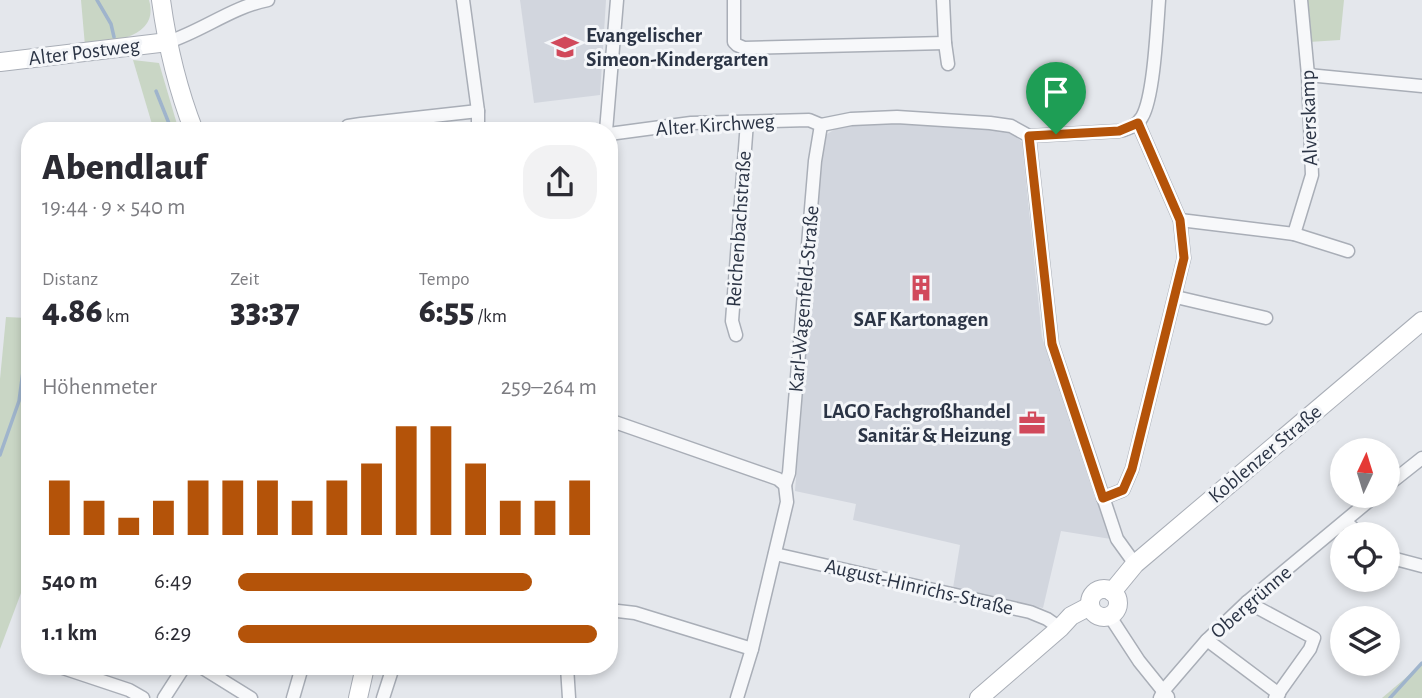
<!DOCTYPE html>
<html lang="de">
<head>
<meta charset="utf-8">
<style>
	body { margin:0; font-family:"Alegreya Sans",sans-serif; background:#f2f2f3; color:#2b2b33; height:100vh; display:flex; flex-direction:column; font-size:26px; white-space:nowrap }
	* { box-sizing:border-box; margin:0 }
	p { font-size:23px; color:#7c7c81 }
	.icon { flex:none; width:38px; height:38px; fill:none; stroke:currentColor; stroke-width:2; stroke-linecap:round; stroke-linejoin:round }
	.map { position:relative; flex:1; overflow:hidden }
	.panel { position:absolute; left:21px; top:122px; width:597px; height:553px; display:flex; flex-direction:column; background:#fff; border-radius:28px; box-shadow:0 4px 10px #0003 }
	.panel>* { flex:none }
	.needle { width:46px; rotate:4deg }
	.tools { position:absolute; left:1330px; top:438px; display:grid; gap:14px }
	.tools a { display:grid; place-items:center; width:70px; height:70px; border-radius:50%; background:#fff; box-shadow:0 4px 10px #0003; font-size:35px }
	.pin { position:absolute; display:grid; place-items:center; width:60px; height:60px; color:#fff; margin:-72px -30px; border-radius:50% 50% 50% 0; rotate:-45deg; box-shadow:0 0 7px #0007 }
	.pin .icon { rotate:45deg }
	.round { display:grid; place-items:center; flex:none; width:74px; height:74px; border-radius:28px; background:#f2f2f3 }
	.summary { display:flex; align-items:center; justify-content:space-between; height:119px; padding:0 21px }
	h1 { font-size:38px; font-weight:800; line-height:52px }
	.metrics { display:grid; grid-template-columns:repeat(3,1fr); gap:10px; height:119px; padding:7px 21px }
	.metrics div { display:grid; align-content:center }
	.metrics b { font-size:35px; font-weight:800 }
	.metrics small { font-size:19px; font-weight:400 }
	.metrics p { font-size:19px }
	.chart { height:196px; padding:14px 21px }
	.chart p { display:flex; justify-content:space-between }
	.chart svg { width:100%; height:126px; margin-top:7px; stroke:#b45309; stroke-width:6 }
	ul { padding:0 21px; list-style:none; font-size:23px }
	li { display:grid; grid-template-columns:112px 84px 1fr; align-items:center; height:52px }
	li i { height:18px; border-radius:9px; background:#b45309 }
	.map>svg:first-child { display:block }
	.built { fill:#d2d6de }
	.green { fill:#c9d6c5 }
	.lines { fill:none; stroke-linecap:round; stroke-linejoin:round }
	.stream { stroke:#9fb4cc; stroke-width:3.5 }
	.street-casing { stroke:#a9aeb7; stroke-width:15 }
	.secondary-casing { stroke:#a9aeb7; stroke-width:20 }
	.street { stroke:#f7f8fa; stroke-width:12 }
	.secondary { stroke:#fff; stroke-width:18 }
	.route-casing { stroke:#fff; stroke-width:14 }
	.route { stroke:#b45309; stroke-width:9 }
	.labels { text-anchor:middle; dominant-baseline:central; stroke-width:6; stroke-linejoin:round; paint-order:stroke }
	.poi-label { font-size:21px; font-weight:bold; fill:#2b3445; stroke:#f4f6f9; text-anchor:start }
	.street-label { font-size:21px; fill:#2b3445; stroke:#f4f6f9 }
</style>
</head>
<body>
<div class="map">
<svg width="1422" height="698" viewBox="0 0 1422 698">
	<rect width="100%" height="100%" fill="#e4e7ec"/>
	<g class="built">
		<path d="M520,0H606L600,95L534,103Z"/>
		<path d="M907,122L1002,129L1013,133L1022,142L1042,337L1111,539L1061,531L1043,608L953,588L960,545L853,520L856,504L795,491L821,143L824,136L845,123Z"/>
	</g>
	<g class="green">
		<path d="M81,0H149C160,38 112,41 85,46Z"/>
		<path d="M1307,0H1344L1340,40L1309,42Z"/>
		<path d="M133,60L159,63L179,131H154Z"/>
		<path d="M30,314V569L0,649V379L6,317L27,318Z"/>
		<path d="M1422,664V698H1382Z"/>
	</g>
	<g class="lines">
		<g class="stream">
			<path d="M97,0L111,24L114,37"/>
			<path d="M156,91L172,131"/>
			<path d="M0,455L19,401L30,320"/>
			<path d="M1390,698L1422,663"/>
		</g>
		<g class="street-casing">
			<g id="street">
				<path d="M463,0L478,111V131"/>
				<path d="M734,0V42L737,45L744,48L945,43"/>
				<path d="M943,0L945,43L948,64"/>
				<path d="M168,42C204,30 232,7 268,0"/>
				<path d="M1308,75L1422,86"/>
				<path d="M347,131L348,126L361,124L478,111"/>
				<path d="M606,131L617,0"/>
				<path d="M609,134L691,123L809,120L821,125"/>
				<path d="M1029,136L1052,344L1117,539L1135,564"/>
				<path d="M1180,220L1294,234L1348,251"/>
				<path d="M1294,234L1312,175L1308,75L1301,0"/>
				<path d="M1176,297L1266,318"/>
				<path d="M736,335L732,321L747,122"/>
				<path d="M609,420L778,479L785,485L787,502L752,649L737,698"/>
				<path d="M785,485L789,473L815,161L821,125L851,119L897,117L990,123L1011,126L1029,136L1119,131C1128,129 1137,126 1142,117C1154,97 1157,26 1159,0"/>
				<path d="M1388,485L1422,458"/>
				<path d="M1103,498L1123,490L1132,469L1184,258L1180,220L1138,123"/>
				<path d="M1345,521L1359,534"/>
				<path d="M775,554L1030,612L1047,619L1060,628"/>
				<path d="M1388,557L1422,566"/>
				<path d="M1247,602L1314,638L1310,649L1275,698"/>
				<path d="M609,610L635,613L752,649"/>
				<path d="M1109,615L1139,661L1168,697"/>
				<path d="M1207,640L1279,694"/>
				<path d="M60,667L129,690L143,698"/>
				<path d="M201,667L251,698"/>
				<path d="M567,667L569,698"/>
				<path d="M164,698L184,667"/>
				<path d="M293,698L302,667"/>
				<path d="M383,698L393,667"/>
				<path d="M1160,698L1164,690L1207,640L1247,602L1376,495"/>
			</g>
		</g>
		<g class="secondary-casing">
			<g id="secondary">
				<path d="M161,0C167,44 178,90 194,131"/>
				<path d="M0,62L168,42"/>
				<circle cx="1104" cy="603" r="14"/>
				<path d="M1112,592L1135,564L1422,321"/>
				<path d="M358,698L365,667"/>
				<path d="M979,698L1060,628L1071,616L1090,606"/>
			</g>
		</g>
		<use href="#street" class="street"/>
		<use href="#secondary" class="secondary"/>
	</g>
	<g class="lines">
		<g class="route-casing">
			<path id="route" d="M1138,123L1180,220L1184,258L1132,469L1123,490L1103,498L1052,344L1029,136L1119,131Z"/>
		</g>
		<use href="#route" class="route"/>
	</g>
	<defs>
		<g id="school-bare" transform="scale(2.1)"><path d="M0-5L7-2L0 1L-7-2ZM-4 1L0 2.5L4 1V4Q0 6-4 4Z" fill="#d1495b" stroke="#f4f6f9" stroke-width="2.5" paint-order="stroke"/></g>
		<g id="building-bare" transform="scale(2.1)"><path d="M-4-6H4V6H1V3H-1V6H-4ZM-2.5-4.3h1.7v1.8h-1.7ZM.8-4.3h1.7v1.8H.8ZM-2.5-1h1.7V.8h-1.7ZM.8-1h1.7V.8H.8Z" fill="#d1495b" stroke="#f4f6f9" stroke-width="2.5" paint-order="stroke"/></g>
		<g id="office-bare" transform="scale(2.1)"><path d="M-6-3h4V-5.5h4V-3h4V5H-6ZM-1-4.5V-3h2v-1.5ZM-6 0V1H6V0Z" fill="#d1495b" stroke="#f4f6f9" stroke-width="2.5" paint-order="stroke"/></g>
	</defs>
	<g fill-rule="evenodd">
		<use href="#school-bare" x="565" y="47"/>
		<use href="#building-bare" x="921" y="288"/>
		<use href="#office-bare" x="1032" y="423"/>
	</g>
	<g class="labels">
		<g class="poi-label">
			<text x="586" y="35">Evangelischer<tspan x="586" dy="24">Simeon-Kindergarten</tspan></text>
			<text x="921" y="319" text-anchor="middle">SAF Kartonagen</text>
			<text x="1011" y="411" text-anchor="end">LAGO Fachgroßhandel<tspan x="1011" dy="24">Sanitär &amp; Heizung</tspan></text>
		</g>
		<g class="street-label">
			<text transform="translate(84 52) rotate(-7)">Alter Postweg</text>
			<text transform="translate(1309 118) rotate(-92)">Alverskamp</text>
			<text transform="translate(715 125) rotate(-4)">Alter Kirchweg</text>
			<text transform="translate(739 229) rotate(-86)">Reichenbachstraße</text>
			<text transform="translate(804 299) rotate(-85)">Karl-Wagenfeld-Straße</text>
			<text transform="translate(1265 454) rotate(-40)">Koblenzer Straße</text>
			<text transform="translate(919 587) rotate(13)">August-Hinrichs-Straße</text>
			<text transform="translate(1251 602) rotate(-41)">Obergrünne</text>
		</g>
	</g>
</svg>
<div class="tools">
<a><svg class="needle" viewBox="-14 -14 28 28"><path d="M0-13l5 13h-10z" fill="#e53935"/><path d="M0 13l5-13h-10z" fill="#7c7c81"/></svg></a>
<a><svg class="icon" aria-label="locate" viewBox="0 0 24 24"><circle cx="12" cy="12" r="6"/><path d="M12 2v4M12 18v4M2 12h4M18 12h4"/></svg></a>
<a><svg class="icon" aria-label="layers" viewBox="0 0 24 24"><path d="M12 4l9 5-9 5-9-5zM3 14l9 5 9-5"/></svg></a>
</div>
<div class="pin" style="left:1056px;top:134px;background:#1e9e55"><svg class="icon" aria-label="arrive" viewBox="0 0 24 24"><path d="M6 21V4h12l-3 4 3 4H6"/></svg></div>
<section class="panel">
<div class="summary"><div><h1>Abendlauf</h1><p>19:44 · 9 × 540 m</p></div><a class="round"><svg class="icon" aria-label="share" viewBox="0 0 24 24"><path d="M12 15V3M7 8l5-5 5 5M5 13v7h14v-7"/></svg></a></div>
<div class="metrics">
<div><p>Distanz</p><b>4.86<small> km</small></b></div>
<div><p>Zeit</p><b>33:37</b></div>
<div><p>Tempo</p><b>6:55<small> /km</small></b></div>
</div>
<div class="chart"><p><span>Höhenmeter</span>259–264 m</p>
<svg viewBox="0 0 160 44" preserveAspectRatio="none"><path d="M5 44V25M15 44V32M25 44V38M35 44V32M45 44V25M55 44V25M65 44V25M75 44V32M85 44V25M95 44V19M105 44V6M115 44V6M125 44V19M135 44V32M145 44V32M155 44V25"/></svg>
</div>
<ul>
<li><b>540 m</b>6:49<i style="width:82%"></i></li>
<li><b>1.1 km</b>6:29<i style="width:100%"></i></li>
</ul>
</section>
</div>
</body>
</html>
